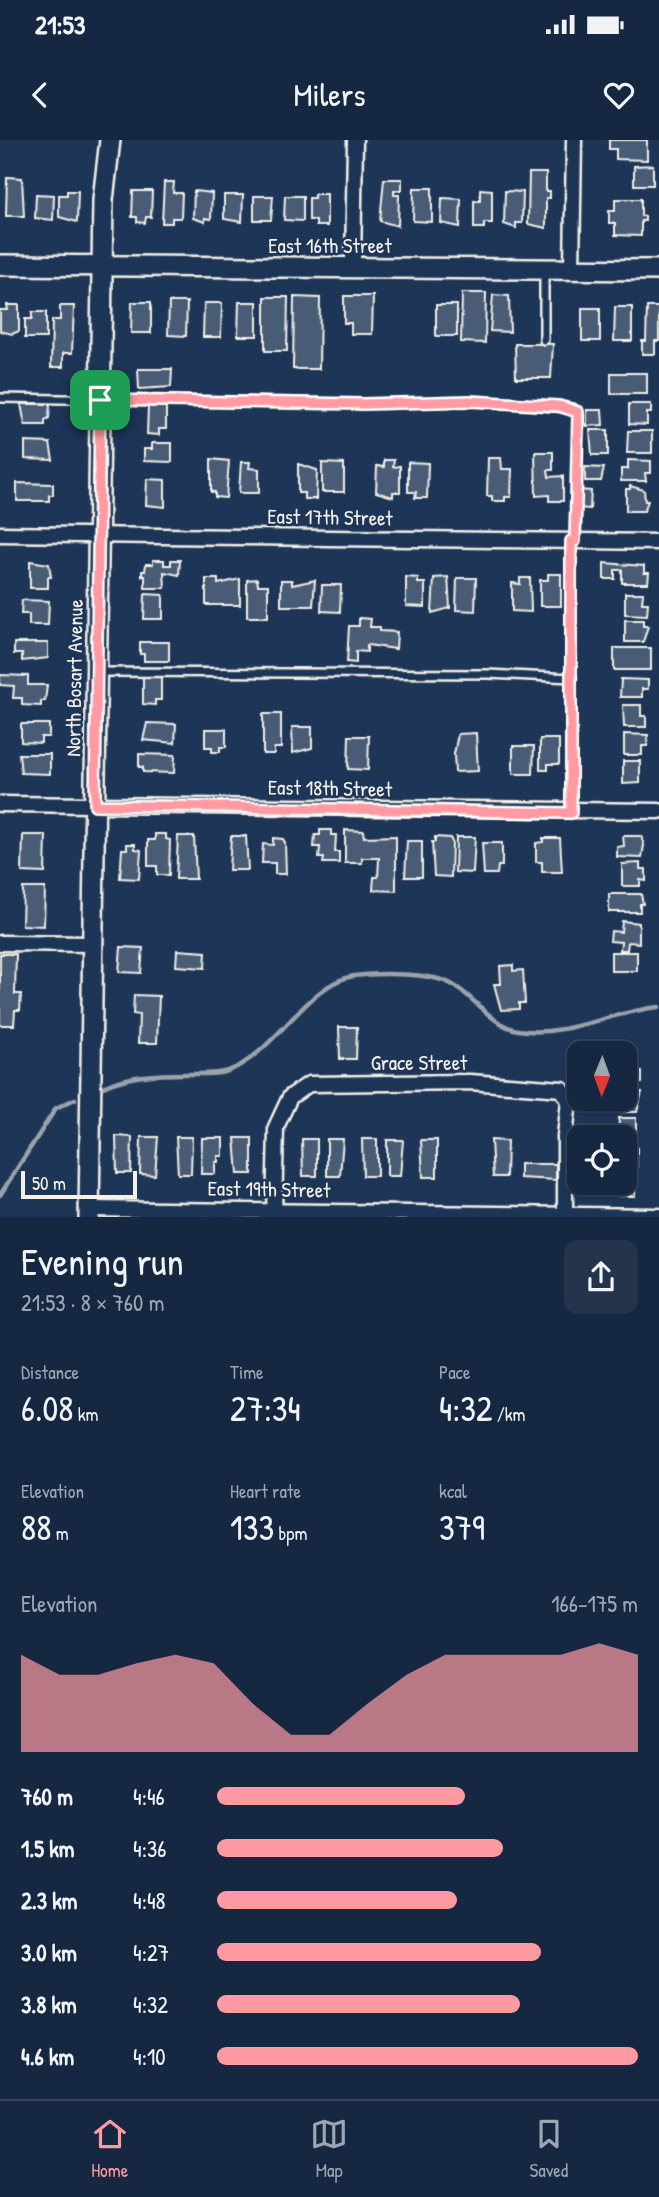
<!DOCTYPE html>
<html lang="en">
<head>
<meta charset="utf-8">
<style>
	body { margin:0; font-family:"Patrick Hand",sans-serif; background:#23344c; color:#f1f3f6; height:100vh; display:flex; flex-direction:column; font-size:26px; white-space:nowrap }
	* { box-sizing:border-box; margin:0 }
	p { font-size:23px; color:#9ea6b1 }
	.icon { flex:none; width:38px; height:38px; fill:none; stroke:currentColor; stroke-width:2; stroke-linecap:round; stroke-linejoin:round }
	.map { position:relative; height:1077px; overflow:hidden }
	.side { display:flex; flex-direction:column; background:#162841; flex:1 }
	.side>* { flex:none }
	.needle { width:46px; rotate:181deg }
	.tools { position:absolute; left:567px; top:901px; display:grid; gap:14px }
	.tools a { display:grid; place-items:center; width:70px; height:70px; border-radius:14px; background:#162841; box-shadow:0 2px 5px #0004,0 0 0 2px #35445a; font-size:35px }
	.scale { position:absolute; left:21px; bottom:18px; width:116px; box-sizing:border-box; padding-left:7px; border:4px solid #f4f1e8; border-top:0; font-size:19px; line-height:24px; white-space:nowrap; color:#f4f1e8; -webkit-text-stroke:5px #1d3557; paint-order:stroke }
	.pin { position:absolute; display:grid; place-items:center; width:60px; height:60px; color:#fff; margin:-30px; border-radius:14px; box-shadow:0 4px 10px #0006 }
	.round { display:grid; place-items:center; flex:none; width:74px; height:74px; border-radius:14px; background:#23344c }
	.head { display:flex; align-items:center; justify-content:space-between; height:119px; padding:0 21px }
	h1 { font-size:38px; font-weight:600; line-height:52px }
	.metrics { display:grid; grid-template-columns:repeat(3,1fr); gap:10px; height:119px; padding:7px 21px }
	.metrics div { display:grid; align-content:center }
	.metrics b { font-size:35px; font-weight:600 }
	.metrics small { font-size:19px; font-weight:400 }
	.metrics p { font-size:19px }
	.chart { height:196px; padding:14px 21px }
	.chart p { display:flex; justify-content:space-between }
	.chart svg { width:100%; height:126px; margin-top:7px; fill:#ff9aa2; opacity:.7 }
	ul { padding:0 21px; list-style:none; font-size:23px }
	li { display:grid; grid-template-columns:112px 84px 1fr; align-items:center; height:52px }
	li i { height:18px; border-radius:9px; background:#ff9aa2 }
	.status { display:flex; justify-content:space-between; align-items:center; height:49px; padding:0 35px; background:#162841; direction:ltr }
	.status svg { height:19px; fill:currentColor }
	header { display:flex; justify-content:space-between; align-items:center; height:91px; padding:0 21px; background:#162841; font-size:32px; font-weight:600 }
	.menu { display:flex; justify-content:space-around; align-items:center; height:98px; border-top:2px solid #35445a; background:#162841; font-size:19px; color:#9ea6b1 }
	.menu a { display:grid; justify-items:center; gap:4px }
	.menu .active { color:#ff9aa2 }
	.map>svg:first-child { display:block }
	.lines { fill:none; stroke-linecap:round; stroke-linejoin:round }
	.stream { stroke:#9aa2ab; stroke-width:4.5 }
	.building { fill:#485b74; stroke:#f4f1e8; stroke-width:2 }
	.lane-casing { stroke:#f4f1e8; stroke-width:12 }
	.street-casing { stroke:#f4f1e8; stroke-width:19 }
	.secondary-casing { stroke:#f4f1e8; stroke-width:24 }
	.lane { stroke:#1d3557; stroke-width:7 }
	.street { stroke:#1d3557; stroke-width:14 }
	.secondary { stroke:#1d3557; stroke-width:19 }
	.route-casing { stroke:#fff; stroke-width:14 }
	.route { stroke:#ff9aa2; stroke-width:9 }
	.labels { text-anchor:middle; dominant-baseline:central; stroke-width:5; stroke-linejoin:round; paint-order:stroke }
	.street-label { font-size:21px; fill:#f4f1e8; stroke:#1d3557 }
</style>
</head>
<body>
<div class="status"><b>21:53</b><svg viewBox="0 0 49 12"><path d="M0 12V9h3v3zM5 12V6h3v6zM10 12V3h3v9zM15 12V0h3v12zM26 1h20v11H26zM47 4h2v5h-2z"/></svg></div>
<header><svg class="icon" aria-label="back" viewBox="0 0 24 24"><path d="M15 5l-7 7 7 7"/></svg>Milers<svg class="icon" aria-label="heart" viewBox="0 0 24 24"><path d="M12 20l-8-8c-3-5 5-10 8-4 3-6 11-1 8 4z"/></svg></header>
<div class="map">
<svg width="659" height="1077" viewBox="0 0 659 1077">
	<rect width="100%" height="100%" fill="#1d3557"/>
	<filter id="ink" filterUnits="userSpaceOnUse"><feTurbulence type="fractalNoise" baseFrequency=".0143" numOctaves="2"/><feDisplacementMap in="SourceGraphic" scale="14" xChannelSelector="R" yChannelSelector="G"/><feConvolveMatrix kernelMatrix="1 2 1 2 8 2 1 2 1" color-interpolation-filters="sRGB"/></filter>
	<g filter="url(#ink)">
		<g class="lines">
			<g class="stream">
				<path d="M103,947C128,935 158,934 186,934C199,934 216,935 228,931C275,914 308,842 354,836C378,833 432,832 453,845C475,857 492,886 518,890C565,898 613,871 659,867"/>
				<path d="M0,1055L56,968L75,959"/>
			</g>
		</g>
		<g class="building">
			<path d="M609,0H647V20L616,19V9H609Z"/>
			<path d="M653,25V45H634V26Z"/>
			<path d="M529,33H546V51H550V58H546V88L528,84Z"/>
			<path d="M7,37L22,38L24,76H6Z"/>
			<path d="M384,39H402V50H394V55H399L398,86L380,81Z"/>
			<path d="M164,42H174L173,53H182L181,78H172V83H162Z"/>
			<path d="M414,48H432V82L413,81Z"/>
			<path d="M480,49L492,50V83H484V88H474V61H480Z"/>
			<path d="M67,51H78L77,82L59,77V55H67Z"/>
			<path d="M133,51H152L151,77H146L145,83L137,82V77H132Z"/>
			<path d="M194,51L212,53L211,79L205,78V82L193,78Z"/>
			<path d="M505,51L523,52L522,83H516V88L504,84Z"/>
			<path d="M36,54L54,55L53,80L35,78Z"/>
			<path d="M314,54H327V86H316V80H309V58H314Z"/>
			<path d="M224,55H243L242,82L224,79Z"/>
			<path d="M254,56H273L271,80H254Z"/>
			<path d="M285,56H303V81L284,80Z"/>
			<path d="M442,58L461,59L460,87L441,83Z"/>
			<path d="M615,59H641V76H645V81H641V96L615,95V83H609V71H615Z"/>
			<path d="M462,153H486L485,203L461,202Z"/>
			<path d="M493,155L509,156L510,192L490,191Z"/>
			<path d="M344,156H373L372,194H351V183H344Z"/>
			<path d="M265,157H288L287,211H265Z"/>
			<path d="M294,157L320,158L319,229H293Z"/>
			<path d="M132,162H151V193H131Z"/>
			<path d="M169,162H187L186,196L168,195Z"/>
			<path d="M239,162H257V196H238Z"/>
			<path d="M204,163H222L221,197H203Z"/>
			<path d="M7,165H19V191L12,194L0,191V170H8Z"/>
			<rect x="436" y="165" width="21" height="31"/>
			<path d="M60,166H74L72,213H63V227H51L52,180H60Z"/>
			<path d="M615,167H632V201H614Z"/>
			<path d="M647,167H659V201H655V214H642V201H646Z"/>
			<rect x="582" y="168" width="18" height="33"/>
			<path d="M32,172H46V198H25V179H32Z"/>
			<path d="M515,204H553L551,238H516Z"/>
			<path d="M138,229H172L171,247L139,249Z"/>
			<rect x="611" y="233" width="36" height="21"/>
			<path d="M21,264H50L49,278L45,280V285H25Z"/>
			<path d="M629,264H651V273H647V285L629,284Z"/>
			<path d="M148,266H166V289H159V295L147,294Z"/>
			<path d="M587,270H602L603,285L587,286Z"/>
			<path d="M590,290H608V315H592Z"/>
			<path d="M628,291H652V313H627Z"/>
			<path d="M25,302L50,303L53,320L25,319Z"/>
			<path d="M152,303H172V322L144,321V309H152Z"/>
			<path d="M535,312H553V330H548L549,337L563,336V361H549V355L536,356Z"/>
			<path d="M488,318H501L502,329H512L511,357H505V361H492V356H487Z"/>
			<path d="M211,319L229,321L226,358L215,357V352H211Z"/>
			<path d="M384,320H394L393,327L400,326V352H393V357L376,352L377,326L384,327Z"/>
			<path d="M628,320L651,321V333H645L646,341H621V329H628Z"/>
			<path d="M241,322H250L249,328L259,329V353H239Z"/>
			<path d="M408,322L428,323L427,358H415L416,352H408Z"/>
			<path d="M322,323L344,324V352H322Z"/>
			<path d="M298,324L317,330L316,359H304V353H298Z"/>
			<path d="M585,327L604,328L601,341H585Z"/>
			<path d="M147,339L165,340V367L146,365Z"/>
			<path d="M17,343L53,344V355H49V361H17Z"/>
			<path d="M630,346L644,350L645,361H648L644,371H626V349H630Z"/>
			<path d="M579,350L591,351L590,369L578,368Z"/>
			<path d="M153,420H164V425H171V420H180L179,435L164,432L165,448H145V436H142V431H145L146,424H153Z"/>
			<path d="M30,421L49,424L51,437H48V448H30Z"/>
			<path d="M604,423L644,426V433H649L648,443H622V430H615V439H604Z"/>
			<path d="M548,434H561V466H540V440H548Z"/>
			<path d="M406,437L418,438V443H425V467L406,466Z"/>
			<path d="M448,437L450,468L432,473L434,438Z"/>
			<path d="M457,438H476L475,471L456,470Z"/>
			<path d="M520,438H530L531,472L512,471V443L520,444Z"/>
			<path d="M206,439H218V444L240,439V465H206Z"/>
			<path d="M257,439L258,445H268V477H247V440Z"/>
			<path d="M281,440H292V445L315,440L313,466H281Z"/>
			<path d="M322,445H341L340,472L321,471Z"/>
			<path d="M625,453H643L642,463H648L647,475L625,474Z"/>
			<path d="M145,454L163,455V479H144Z"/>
			<path d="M22,460L49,461L48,485H29V474H21Z"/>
			<path d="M359,478L371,479L370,487H380V491L397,492L396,509L367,505V512L356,511V523L347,522L349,486H359Z"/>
			<path d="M625,480H643V486H648L643,502H625Z"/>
			<path d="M140,502H169V521H144V514H140Z"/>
			<path d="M14,503H48V518L22,521V514H14Z"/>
			<rect x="614" y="508" width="37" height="22"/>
			<path d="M0,535L28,536V545H47L45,561H41V566L22,565V558H13L14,546L0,545Z"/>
			<path d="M143,536H161V560H155V565L143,564Z"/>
			<path d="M621,539L648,540V549H642V557H620Z"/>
			<path d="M623,565H641V576H646V587H624Z"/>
			<path d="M263,574H281V608H274V614H263Z"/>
			<path d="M147,583L176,584L175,603L143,600Z"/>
			<path d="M21,584H49V597H41V603L21,602Z"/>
			<path d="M292,587H312V608L293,613Z"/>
			<path d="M205,589H226V607H220V612H212V607H205Z"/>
			<path d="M476,593L478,631L455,632L454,614L458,594Z"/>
			<path d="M624,594L648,595L647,606H642V615H624Z"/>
			<path d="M349,596H369L368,630L348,629Z"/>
			<path d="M540,599H559V624H548V630H540Z"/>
			<path d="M513,606H534L533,634H513Z"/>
			<path d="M19,614H50V634L21,633Z"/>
			<path d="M139,614L175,615L174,633L143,632V627H139Z"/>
			<path d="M623,621H640V643L623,644Z"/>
			<path d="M320,690H331V695H336L335,712H339V723H323L324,718H319L320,707H314L315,695H320Z"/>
			<path d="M345,690L363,691L364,697L396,696V751L373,750L374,737H378L379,718H362V723H345Z"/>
			<path d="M155,694H166V699L170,700L169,735H157V726H148V700H155Z"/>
			<path d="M23,695H46L45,733L22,732Z"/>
			<path d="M178,696H194L196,739H176Z"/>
			<path d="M231,696H246L248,730H229Z"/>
			<path d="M623,696H641L644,705L642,718L617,717V707L624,706Z"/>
			<path d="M435,697L450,698L452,702L451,737L434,736L432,702H435Z"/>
			<path d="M456,697H475L473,733L455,732Z"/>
			<path d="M273,698L283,699L285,703L286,734H275V723H262L263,704L273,705Z"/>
			<path d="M543,698H560L562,732H542V722H536V703L543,702Z"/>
			<path d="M407,701H422V737H405Z"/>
			<path d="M482,703H502V726H498L497,734H484Z"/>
			<path d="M127,704H135V709L141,710L139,739L120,738L122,709H127Z"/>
			<path d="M640,723V729H646V741L640,740V746H622V724Z"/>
			<path d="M23,748H45L44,786L22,785Z"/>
			<path d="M609,754H641L643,764H640V772H609Z"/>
			<path d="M622,781L639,783V803L628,802L627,810H620L621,802L610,801L611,791L621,792Z"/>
			<path d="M121,807L143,808L141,833L119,832Z"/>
			<path d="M177,810L206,812L205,828L176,826Z"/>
			<rect x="611" y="812" width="26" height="19"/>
			<path d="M0,814H16L15,854H21L20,870H15L14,885H0Z"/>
			<path d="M513,825V831L523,830L525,863H519V869L501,870L494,844H501L500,826Z"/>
			<path d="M134,855L159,856L157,903H138L139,875L133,874Z"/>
			<path d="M339,887H357L356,919H340Z"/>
			<path d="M625,921H637V932H642V943L625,942Z"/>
			<path d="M625,951L642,952L637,972H595L594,960L625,959Z"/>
			<path d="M619,978H636V1000L618,998Z"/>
			<path d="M116,996L132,997L131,1033H117Z"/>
			<path d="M141,997H158L155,1035L140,1034Z"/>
			<path d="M176,997H192L191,1034H178Z"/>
			<path d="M202,998H223V1016H218V1022H215V1034H201Z"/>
			<path d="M235,998H252V1034H238Z"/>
			<path d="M302,999H317V1036H303Z"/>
			<path d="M327,999H343L340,1036H327Z"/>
			<path d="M362,999H377V1036H363Z"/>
			<path d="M387,1000H403L400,1036H387Z"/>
			<path d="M421,1000H437V1037H423Z"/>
			<path d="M491,1000L507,1001L506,1037H493Z"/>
			<rect x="625" y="1007" width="12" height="21"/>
			<path d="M520,1024H556V1040L520,1038Z"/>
			<path d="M625,1035H636L635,1056H618V1043H625Z"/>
		</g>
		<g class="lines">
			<g class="lane-casing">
				<g id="lane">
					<path d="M544,130V200"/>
					<path d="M0,258L364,264L470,261L573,268L579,276L575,401"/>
					<path d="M571,401V670"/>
					<path d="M98,532L488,534L572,538"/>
				</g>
			</g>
			<g class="street-casing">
				<g id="street">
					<path d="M353,128L355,0"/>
					<path d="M572,129L574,0"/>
					<path d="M0,394L659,402"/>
					<path d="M0,664L659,671"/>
					<path d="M0,803L92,804"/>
					<path d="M89,1069L659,1076"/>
					<path d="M274,1077L276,987L290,957L309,944L470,942L562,949L569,961L565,996V1074"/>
				</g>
			</g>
			<g class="secondary-casing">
				<g id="secondary">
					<path d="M0,125L659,130"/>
					<path d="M89,1077L103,60L110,0"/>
				</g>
			</g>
			<use href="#lane" class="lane"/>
			<use href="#street" class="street"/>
			<use href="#secondary" class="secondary"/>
		</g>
	</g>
	<g class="lines" filter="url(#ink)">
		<g class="route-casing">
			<path id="route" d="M100,260L364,264L470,261L559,266L578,272L575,401H571V673L95,665Z"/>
		</g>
		<use href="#route" class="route"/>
	</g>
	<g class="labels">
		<g class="street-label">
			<text x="330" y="105">East 16th Street</text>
			<text transform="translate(330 377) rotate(1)">East 17th Street</text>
			<text transform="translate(74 538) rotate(-89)">North Bosart Avenue</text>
			<text transform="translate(330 648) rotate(1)">East 18th Street</text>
			<text x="419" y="922">Grace Street</text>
			<text transform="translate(269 1049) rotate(1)">East 19th Street</text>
		</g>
	</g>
</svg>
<div class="tools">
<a><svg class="needle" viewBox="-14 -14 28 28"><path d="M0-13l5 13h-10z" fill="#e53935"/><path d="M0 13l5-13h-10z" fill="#9ea6b1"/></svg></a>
<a><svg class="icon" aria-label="locate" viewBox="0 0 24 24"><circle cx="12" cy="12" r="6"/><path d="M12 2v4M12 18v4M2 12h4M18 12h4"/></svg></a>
</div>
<div class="scale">50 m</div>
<div class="pin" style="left:100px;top:260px;background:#1e9e55"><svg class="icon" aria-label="arrive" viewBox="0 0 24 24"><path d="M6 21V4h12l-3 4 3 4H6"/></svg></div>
</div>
<section class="side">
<div class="head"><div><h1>Evening run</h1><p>21:53 · 8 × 760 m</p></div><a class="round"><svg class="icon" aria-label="share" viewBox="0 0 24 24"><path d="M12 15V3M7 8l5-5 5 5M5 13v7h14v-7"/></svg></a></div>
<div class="metrics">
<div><p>Distance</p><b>6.08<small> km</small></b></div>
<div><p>Time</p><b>27:34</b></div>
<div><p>Pace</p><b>4:32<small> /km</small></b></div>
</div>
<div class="metrics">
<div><p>Elevation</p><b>88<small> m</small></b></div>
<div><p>Heart rate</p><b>133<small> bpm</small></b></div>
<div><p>kcal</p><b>379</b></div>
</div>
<div class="chart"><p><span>Elevation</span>166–175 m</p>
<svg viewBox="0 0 160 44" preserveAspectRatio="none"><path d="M0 44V10L10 17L20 17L30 13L40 10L50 13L60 27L70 38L80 38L90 27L100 17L110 10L120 10L130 10L140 10L150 6L160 10V44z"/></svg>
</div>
<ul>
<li><b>760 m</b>4:46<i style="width:59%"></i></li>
<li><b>1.5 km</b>4:36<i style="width:68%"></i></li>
<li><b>2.3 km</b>4:48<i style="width:57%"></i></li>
<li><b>3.0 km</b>4:27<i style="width:77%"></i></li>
<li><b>3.8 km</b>4:32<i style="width:72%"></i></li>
<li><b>4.6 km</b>4:10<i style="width:100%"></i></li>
</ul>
</section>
<nav class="menu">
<a class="active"><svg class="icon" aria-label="home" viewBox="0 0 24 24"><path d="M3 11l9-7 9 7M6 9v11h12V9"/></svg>Home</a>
<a><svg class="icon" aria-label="map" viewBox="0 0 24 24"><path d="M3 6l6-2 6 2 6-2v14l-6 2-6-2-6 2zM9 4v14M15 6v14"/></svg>Map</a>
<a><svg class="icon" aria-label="saved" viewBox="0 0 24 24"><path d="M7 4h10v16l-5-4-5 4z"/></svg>Saved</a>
</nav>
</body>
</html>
